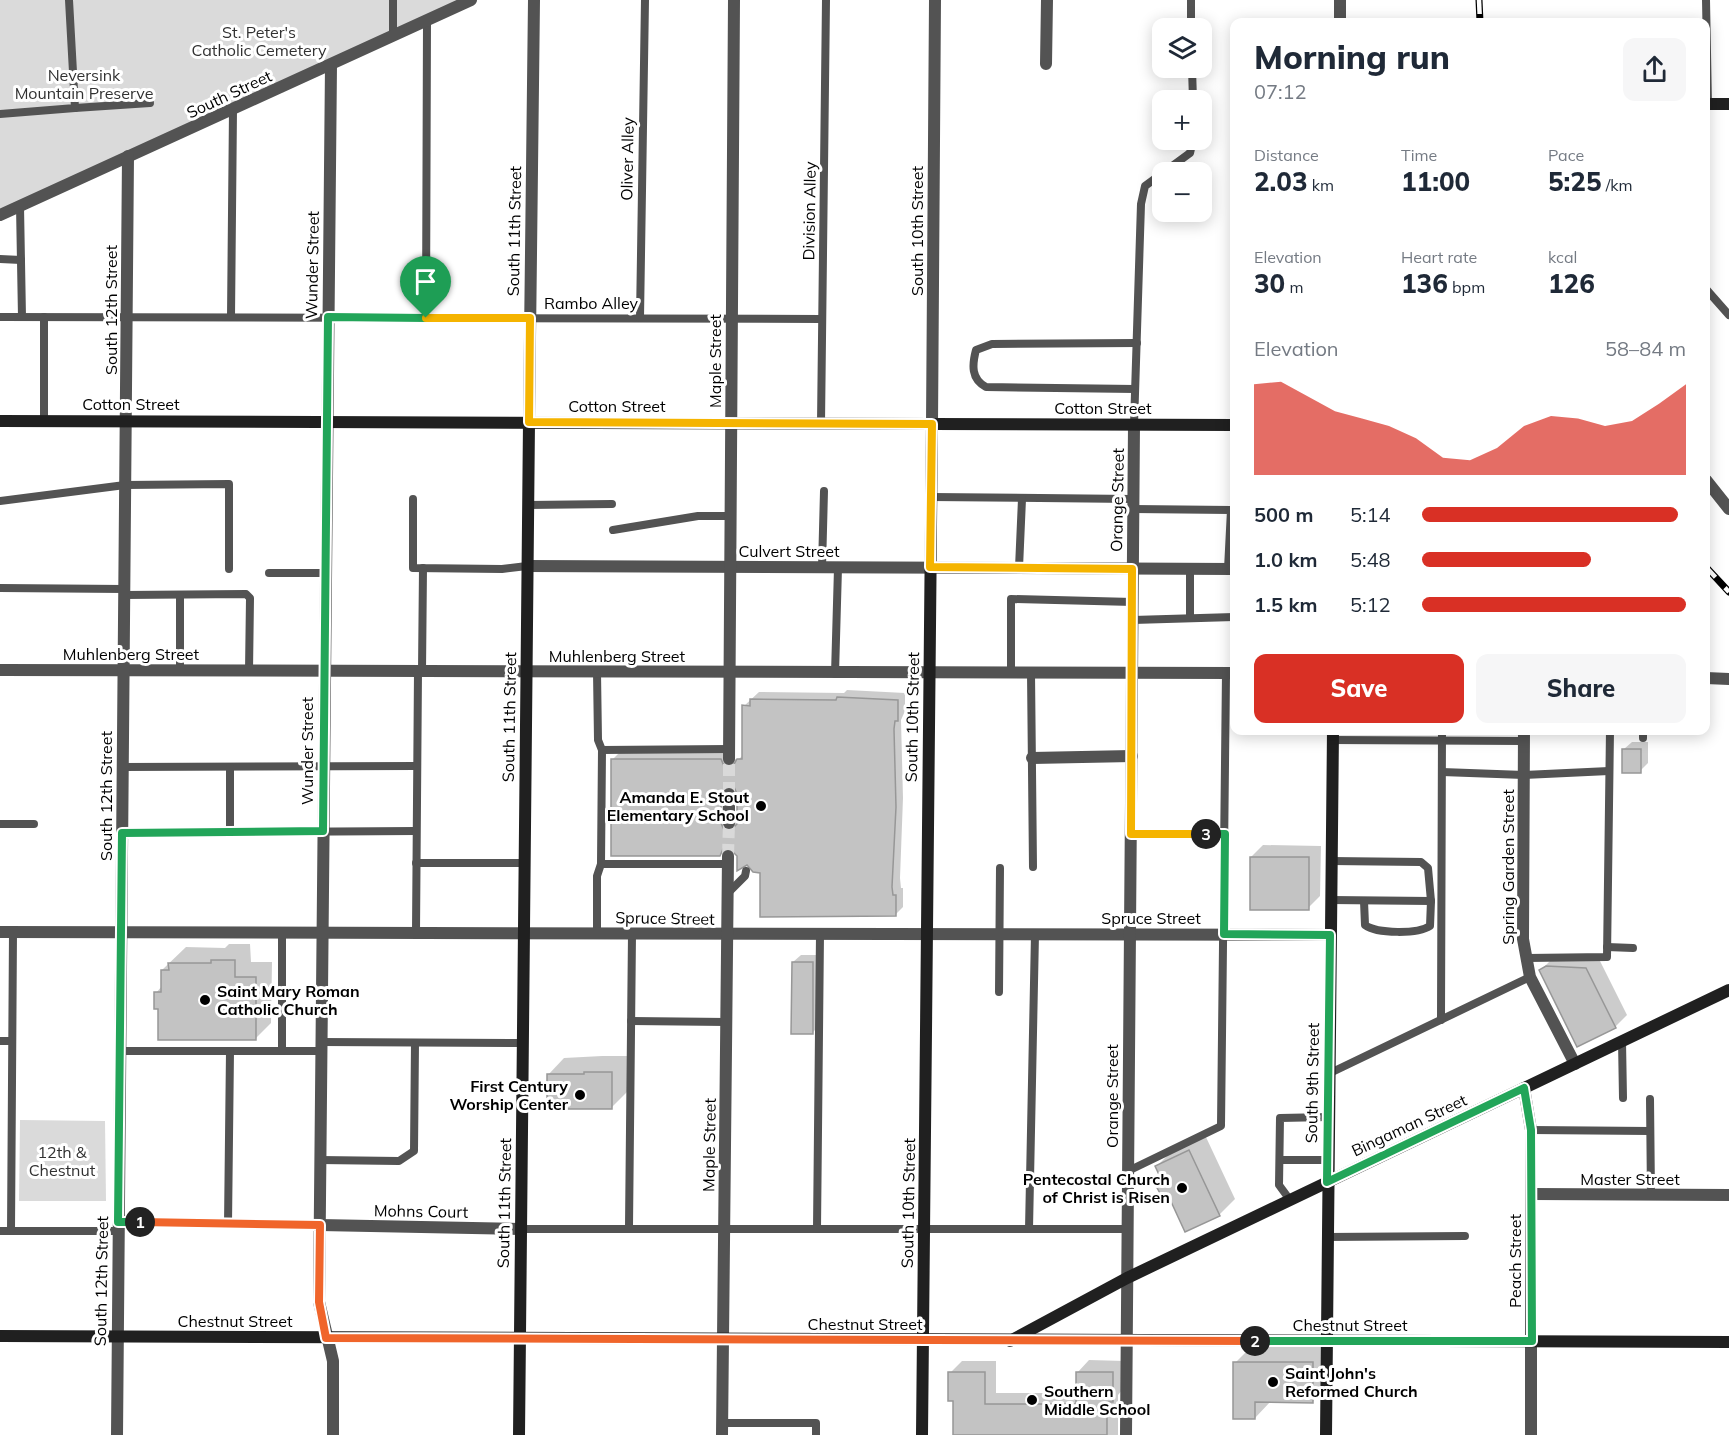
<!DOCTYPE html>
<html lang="en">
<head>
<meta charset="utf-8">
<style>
	body { margin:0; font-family:Mulish,sans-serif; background:#f6f6f7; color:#1f2937; height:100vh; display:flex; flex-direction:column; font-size:22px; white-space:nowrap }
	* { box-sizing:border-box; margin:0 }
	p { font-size:20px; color:#747a83 }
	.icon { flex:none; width:33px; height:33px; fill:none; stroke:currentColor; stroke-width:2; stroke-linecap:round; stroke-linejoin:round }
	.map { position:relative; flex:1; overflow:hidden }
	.drawer { position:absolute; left:1230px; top:18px; width:480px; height:717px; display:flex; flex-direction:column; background:#fff; border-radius:12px; box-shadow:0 3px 15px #0003 }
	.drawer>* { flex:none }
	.controls { position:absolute; left:1152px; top:18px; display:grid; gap:12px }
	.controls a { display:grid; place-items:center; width:60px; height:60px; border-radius:12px; background:#fff; box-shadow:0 3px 15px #0003; font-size:30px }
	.pin { position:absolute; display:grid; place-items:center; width:51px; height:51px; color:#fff; margin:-62px -26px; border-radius:50% 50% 50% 0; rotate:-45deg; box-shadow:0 0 6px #0007 }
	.pin .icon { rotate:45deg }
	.km { position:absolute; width:30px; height:30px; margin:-15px; border-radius:50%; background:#222; color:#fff; font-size:16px; line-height:30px; text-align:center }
	.round { display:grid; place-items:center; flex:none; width:63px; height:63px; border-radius:12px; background:#f6f6f7 }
	.summary { display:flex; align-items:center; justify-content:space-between; height:102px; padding:0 24px }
	h1 { font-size:33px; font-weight:800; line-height:45px }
	.stats { display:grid; grid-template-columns:repeat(3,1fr); gap:9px; height:102px; padding:6px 24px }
	.stats div { display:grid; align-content:center }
	.stats b { font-size:26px; font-weight:800 }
	.stats small { font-size:16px; font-weight:400 }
	.stats p { font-size:16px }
	.chart { height:168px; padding:12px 24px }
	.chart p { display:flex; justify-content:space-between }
	.chart svg { width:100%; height:108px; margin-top:6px; fill:#d93025; opacity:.7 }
	.action { display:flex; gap:12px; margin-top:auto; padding:12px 24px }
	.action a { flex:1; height:69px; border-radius:12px; background:#d93025; color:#fff; font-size:24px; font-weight:800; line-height:69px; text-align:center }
	.action a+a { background:#f6f6f7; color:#1f2937 }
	ul { padding:0 24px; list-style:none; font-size:20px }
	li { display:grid; grid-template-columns:96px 72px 1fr; align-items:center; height:45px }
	li i { height:15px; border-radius:8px; background:#d93025 }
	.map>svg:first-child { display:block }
	.green { fill:#dadada }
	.shadow { fill:#0003; fill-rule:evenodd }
	.building { fill:#c3c3c3; stroke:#979797; stroke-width:1.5; fill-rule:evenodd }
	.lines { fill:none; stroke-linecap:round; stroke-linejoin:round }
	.street-tunnel { stroke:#d9d9d9; stroke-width:12; stroke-dasharray:12 6; stroke-linecap:butt }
	.lane { stroke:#535353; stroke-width:8 }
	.street { stroke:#535353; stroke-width:12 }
	.secondary { stroke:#202020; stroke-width:12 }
	.rail-casing { stroke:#000; stroke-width:7 }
	.rail { stroke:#fff; stroke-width:4.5; stroke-dasharray:14; stroke-linecap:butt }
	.split-1-casing { stroke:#fff; stroke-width:12 }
	.split-2-casing { stroke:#fff; stroke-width:12 }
	.split-3-casing { stroke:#fff; stroke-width:12 }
	.split-4-casing { stroke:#fff; stroke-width:12 }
	.split-1 { stroke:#22a559; stroke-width:8 }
	.split-2 { stroke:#f0652b; stroke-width:8 }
	.split-3 { stroke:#22a559; stroke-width:8 }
	.split-4 { stroke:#f5b400; stroke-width:8 }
	.poi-dot { fill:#000; stroke:#fff; stroke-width:2 }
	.labels { text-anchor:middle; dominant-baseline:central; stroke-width:6; stroke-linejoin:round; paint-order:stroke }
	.park-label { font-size:16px; fill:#313131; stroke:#fff }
	.street-label { font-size:16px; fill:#000; stroke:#fff }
	.poi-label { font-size:16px; font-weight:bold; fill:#000; stroke:#fff; text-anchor:end }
</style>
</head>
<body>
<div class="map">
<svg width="1729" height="1435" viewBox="0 0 1729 1435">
	<rect width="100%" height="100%" fill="#fff"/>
	<g class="green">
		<path d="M0,0H471L0,215Z"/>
		<path d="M20,1120L105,1121L106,1201H19Z"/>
	</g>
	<g class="shadow">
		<path d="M1706,369L1710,379L1706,383Z"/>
		<path d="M847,690L905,693V711L901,720L903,798L900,878L901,888H903V907L895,915L762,871L729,846L719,855L612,760L620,752H729L732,758L738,760L743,755L744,706L759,692L844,693ZM728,784L738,790L739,824L728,816Z"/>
		<path d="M1632,742H1648V763L1640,771L1624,749Z"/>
		<path d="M1263,845L1321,846L1320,896L1308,908L1251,857Z"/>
		<path d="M229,944H250L251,962H272L271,1023L255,1039L160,1007L156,993L162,986V970L186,947L225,948Z"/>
		<path d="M801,955H820V1025L812,1033L793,962Z"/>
		<path d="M1598,957L1627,1015L1615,1027L1541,970L1553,958Z"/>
		<path d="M602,1056H628V1091L612,1107L548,1075L564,1058Z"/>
		<path d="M1205,1135L1235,1199L1219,1215L1157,1184L1163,1179L1157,1166L1173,1150Z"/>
		<path d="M1251,1347H1329V1385L1313,1401H1271L1255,1418L1235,1363Z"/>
		<path d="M1089,1360L1125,1361L1124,1388L1118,1395V1435H955V1400L950,1373L962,1361H996V1393H1077V1373Z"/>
	</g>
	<g class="building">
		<path d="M837,697L898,700V721H895L894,729L896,807L892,887L893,895H896V916L760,917V873L753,872L747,865L737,871V856L729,848L723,849L720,856H611V759H721L724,766H733L737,759H742V705L750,706V699L836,700ZM728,786L734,787L737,794V824L730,831L724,830L721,823V793Z"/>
		<rect x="1622" y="749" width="19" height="24"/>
		<rect x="1250" y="857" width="59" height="53"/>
		<path d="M211,960H235V977H256V1040H158V1009H154V992H161V970H169L168,963H211Z"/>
		<path d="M792,962H813V1034H791Z"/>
		<path d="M1546,966L1586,968L1616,1028L1577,1047L1539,970Z"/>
		<path d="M584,1072H612V1109H547V1074H584Z"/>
		<path d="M1189,1150L1220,1216L1185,1232L1167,1193L1161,1195L1155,1184L1162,1181L1155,1166Z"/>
		<path d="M1233,1362H1313V1403L1255,1402V1419H1233Z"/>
		<path d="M948,1372H985V1404H1076V1372H1113V1402H1107V1435H953V1401H948Z"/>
	</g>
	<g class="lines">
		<g class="street-tunnel">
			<path d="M729,794V759"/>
			<path d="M728,856L729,823"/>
		</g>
		<g class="lane">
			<path d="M393,0V37"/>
			<path d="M1191,0V28"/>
			<path d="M1706,0L1708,104"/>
			<path d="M1192,68L1193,100"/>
			<path d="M75,108L150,103"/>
			<path d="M0,114L75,108L69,0"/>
			<path d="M20,206L22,317"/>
			<path d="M0,259L21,260"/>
			<path d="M1706,289L1729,315"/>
			<path d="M0,317L822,319"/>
			<path d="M231,317L233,110"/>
			<path d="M426,318L427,21"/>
			<path d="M640,318L645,0"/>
			<path d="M1135,389L986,387C971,379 972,365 976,350L992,344L1137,343"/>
			<path d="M44,421V317"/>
			<path d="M821,423L826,0"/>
			<path d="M1134,425L1141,204L1145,186L1190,153L1193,140"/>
			<path d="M931,497L1133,499"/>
			<path d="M413,499V568L502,569L527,566"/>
			<path d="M0,501L125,485L229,484V569"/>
			<path d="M528,505L612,504"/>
			<path d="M1133,509L1231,510L1228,569"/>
			<path d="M613,530L698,516H730"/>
			<path d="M822,568L824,491"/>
			<path d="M1019,568L1022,499"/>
			<path d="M1190,569V618"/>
			<path d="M269,573H325"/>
			<path d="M0,588L124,589"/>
			<path d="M124,595L246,594L250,598L249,671"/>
			<path d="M1133,620L1234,617"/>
			<path d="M180,670V595"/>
			<path d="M422,671L423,568"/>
			<path d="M1011,673V599L1133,602"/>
			<path d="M1031,673L1033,867"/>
			<path d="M835,674L838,568"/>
			<path d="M1643,738V730"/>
			<path d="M1332,740L1524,741"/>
			<path d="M602,750L729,749"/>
			<path d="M122,767L417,766"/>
			<path d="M1442,772L1524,775L1609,771"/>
			<path d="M0,824H34"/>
			<path d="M230,832V767"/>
			<path d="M122,833L416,831"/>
			<path d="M1131,833L1225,834"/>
			<path d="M1331,861L1421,862L1428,868L1431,901L1331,900"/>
			<path d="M416,863H524"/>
			<path d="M601,864H728"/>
			<path d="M728,893L745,876L746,871"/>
			<path d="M1364,901L1365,925C1377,934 1418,934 1430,926L1431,901"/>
			<path d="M416,932L418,671"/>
			<path d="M597,934V876L601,864L602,750L598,740L597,672"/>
			<path d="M1607,947L1633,948"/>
			<path d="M1527,958L1607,957L1610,730"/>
			<path d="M999,992L1000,868"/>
			<path d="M1441,1020L1442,730"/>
			<path d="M631,1021L727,1022"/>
			<path d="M0,1041H12"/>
			<path d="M1622,1041L1623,1098"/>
			<path d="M321,1042L523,1043"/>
			<path d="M120,1051H321"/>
			<path d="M282,1051V933"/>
			<path d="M1328,1074L1530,977"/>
			<path d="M1650,1099L1651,1196"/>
			<path d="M1531,1130L1650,1131"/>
			<path d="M320,1160L399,1161L414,1151L415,1043"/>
			<path d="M1280,1160H1327"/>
			<path d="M1128,1171L1221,1126L1226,673"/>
			<path d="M1290,1200L1279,1185L1280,1118L1328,1117"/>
			<path d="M119,1222L320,1225"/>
			<path d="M228,1224L230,1051"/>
			<path d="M629,1227L632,934"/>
			<path d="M521,1229H1128"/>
			<path d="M817,1229L820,934"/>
			<path d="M1029,1229L1035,934"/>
			<path d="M0,1231H119"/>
			<path d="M11,1231L13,932"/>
			<path d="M1326,1237L1465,1236"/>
			<path d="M722,1423H816V1435"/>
		</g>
		<g class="street">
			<path d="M1340,22V0"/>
			<path d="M1046,64L1047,0"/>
			<path d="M331,65L319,1302L333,1361V1435"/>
			<path d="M0,215L471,0"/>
			<path d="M529,422L534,0"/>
			<path d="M932,424L935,0"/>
			<path d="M1706,480L1729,509"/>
			<path d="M527,566L1234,569"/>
			<path d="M0,670L1234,673"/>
			<path d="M1706,678L1729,679"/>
			<path d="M1524,730L1523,939L1530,977L1575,1064"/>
			<path d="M1032,758L1132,756"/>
			<path d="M729,759L734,0"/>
			<path d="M729,823V794"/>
			<path d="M0,932L1330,935"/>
			<path d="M1524,1088L1531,1130V1435"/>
			<path d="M1532,1194L1729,1195"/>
			<path d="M320,1225L521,1229"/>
			<path d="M117,1435L128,156"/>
			<path d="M722,1435L728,856"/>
			<path d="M1126,1435L1134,425"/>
		</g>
		<g class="secondary">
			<path d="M1706,104H1729"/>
			<path d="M0,421L1234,425"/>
			<path d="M0,1336L1729,1342"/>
			<path d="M1010,1341L1127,1278L1729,990"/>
			<path d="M519,1435L529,422"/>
			<path d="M922,1435L932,424"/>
			<path d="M1326,1435L1333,730"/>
		</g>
		<g class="rail-casing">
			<g id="rail">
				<path d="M1479,0L1480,22"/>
				<path d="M1706,567L1729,592"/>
			</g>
		</g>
		<use href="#rail" class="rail"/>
	</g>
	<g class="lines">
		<g class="split-1-casing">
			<path id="split-1" d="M140,1222H118L122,833L323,831L328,317L426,318"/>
		</g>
		<g class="split-2-casing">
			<path id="split-2" d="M140,1222L320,1225L319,1302L326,1338L1255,1341"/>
		</g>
		<g class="split-3-casing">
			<path id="split-3" d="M1206,834H1225L1224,934L1330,935L1327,1182L1524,1088L1531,1130L1532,1341H1255"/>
		</g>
		<g class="split-4-casing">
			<path id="split-4" d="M426,318H530L529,422L932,424L930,567L1132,569L1131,834H1206"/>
		</g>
		<use href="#split-1" class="split-1"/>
		<use href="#split-2" class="split-2"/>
		<use href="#split-3" class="split-3"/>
		<use href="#split-4" class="split-4"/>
	</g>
	<g class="poi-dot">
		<circle cx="761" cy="806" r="6"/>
		<circle cx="205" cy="1000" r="6"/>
		<circle cx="580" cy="1095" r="6"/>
		<circle cx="1182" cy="1188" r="6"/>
		<circle cx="1273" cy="1382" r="6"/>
		<circle cx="1032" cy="1400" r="6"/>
	</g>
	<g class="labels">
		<g class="park-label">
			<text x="259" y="32">St. Peter's<tspan x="259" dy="18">Catholic Cemetery</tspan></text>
			<text x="84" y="75">Neversink<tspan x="84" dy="18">Mountain Preserve</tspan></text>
			<text x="62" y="1152">12th &amp;<tspan x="62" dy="18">Chestnut</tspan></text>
		</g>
		<g class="street-label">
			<text transform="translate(229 94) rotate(-25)">South Street</text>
			<text transform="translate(627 159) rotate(-89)">Oliver Alley</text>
			<text transform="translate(809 211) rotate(-89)">Division Alley</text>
			<text transform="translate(514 231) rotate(-89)">South 11th Street</text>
			<text transform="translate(917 231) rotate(-90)">South 10th Street</text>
			<text transform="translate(312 265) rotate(-89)">Wunder Street</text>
			<text x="591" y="303">Rambo Alley</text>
			<text transform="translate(111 310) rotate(-90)">South 12th Street</text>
			<text transform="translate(715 361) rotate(-90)">Maple Street</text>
			<text x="131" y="404">Cotton Street</text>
			<text x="617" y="406">Cotton Street</text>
			<text x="1103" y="408">Cotton Street</text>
			<text transform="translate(1117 500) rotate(-89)">Orange Street</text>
			<text x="789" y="551">Culvert Street</text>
			<text x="131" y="654">Muhlenberg Street</text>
			<text x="617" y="656">Muhlenberg Street</text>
			<text transform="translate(509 717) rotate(-89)">South 11th Street</text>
			<text transform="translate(912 717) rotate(-89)">South 10th Street</text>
			<text transform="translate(307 751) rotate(-90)">Wunder Street</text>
			<text transform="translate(106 796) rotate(-90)">South 12th Street</text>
			<text transform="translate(1508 867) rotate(-90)">Spring Garden Street</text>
			<text transform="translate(665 918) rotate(1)">Spruce Street</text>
			<text x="1151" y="918">Spruce Street</text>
			<text transform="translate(1312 1083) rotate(-89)">South 9th Street</text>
			<text transform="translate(1112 1096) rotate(-90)">Orange Street</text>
			<text transform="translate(1409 1125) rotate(-25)">Bingaman Street</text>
			<text transform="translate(709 1145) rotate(-89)">Maple Street</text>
			<text x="1630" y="1179">Master Street</text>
			<text transform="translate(504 1203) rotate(-89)">South 11th Street</text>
			<text transform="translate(908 1203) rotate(-89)">South 10th Street</text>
			<text transform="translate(421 1211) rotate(1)">Mohns Court</text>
			<text transform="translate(1515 1261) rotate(-90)">Peach Street</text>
			<text transform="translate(101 1281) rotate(-89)">South 12th Street</text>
			<text x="235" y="1321">Chestnut Street</text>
			<text x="865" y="1324">Chestnut Street</text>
			<text x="1350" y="1325">Chestnut Street</text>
		</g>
		<g class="poi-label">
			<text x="749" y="797">Amanda E. Stout<tspan x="749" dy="18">Elementary School</tspan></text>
			<text x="217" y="991" text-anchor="start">Saint Mary Roman<tspan x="217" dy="18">Catholic Church</tspan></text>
			<text x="568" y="1086">First Century<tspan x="568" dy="18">Worship Center</tspan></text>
			<text x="1170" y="1179">Pentecostal Church<tspan x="1170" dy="18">of Christ is Risen</tspan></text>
			<text x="1285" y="1373" text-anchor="start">Saint John's<tspan x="1285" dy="18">Reformed Church</tspan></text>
			<text x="1044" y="1391" text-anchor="start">Southern<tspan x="1044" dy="18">Middle School</tspan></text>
		</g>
	</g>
</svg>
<div class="controls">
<a><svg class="icon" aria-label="layers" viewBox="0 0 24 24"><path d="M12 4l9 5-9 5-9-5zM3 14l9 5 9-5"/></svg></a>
<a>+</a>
<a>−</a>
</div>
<div class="pin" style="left:426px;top:318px;background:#1e9e55"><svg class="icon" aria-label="arrive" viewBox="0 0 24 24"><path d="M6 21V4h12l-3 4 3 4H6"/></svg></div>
<b class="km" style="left:140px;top:1222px">1</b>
<b class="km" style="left:1255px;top:1341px">2</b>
<b class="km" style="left:1206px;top:834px">3</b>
<section class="drawer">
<div class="summary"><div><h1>Morning run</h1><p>07:12</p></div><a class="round"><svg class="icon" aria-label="share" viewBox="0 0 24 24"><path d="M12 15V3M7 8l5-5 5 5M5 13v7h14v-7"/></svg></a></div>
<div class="stats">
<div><p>Distance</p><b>2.03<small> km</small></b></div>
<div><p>Time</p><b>11:00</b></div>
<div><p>Pace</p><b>5:25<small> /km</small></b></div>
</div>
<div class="stats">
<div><p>Elevation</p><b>30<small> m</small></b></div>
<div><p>Heart rate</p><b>136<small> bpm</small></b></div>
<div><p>kcal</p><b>126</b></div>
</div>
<div class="chart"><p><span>Elevation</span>58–84 m</p>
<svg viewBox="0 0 160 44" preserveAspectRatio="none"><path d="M0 44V7L10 6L20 12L30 18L40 21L50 24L60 29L70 37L80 38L90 33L100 24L110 20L120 21L130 24L140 22L150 15L160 7V44z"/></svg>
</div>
<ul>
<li><b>500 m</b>5:14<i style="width:97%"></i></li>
<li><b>1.0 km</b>5:48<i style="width:64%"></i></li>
<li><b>1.5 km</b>5:12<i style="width:100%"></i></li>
</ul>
<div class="action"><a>Save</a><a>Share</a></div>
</section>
</div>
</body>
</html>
